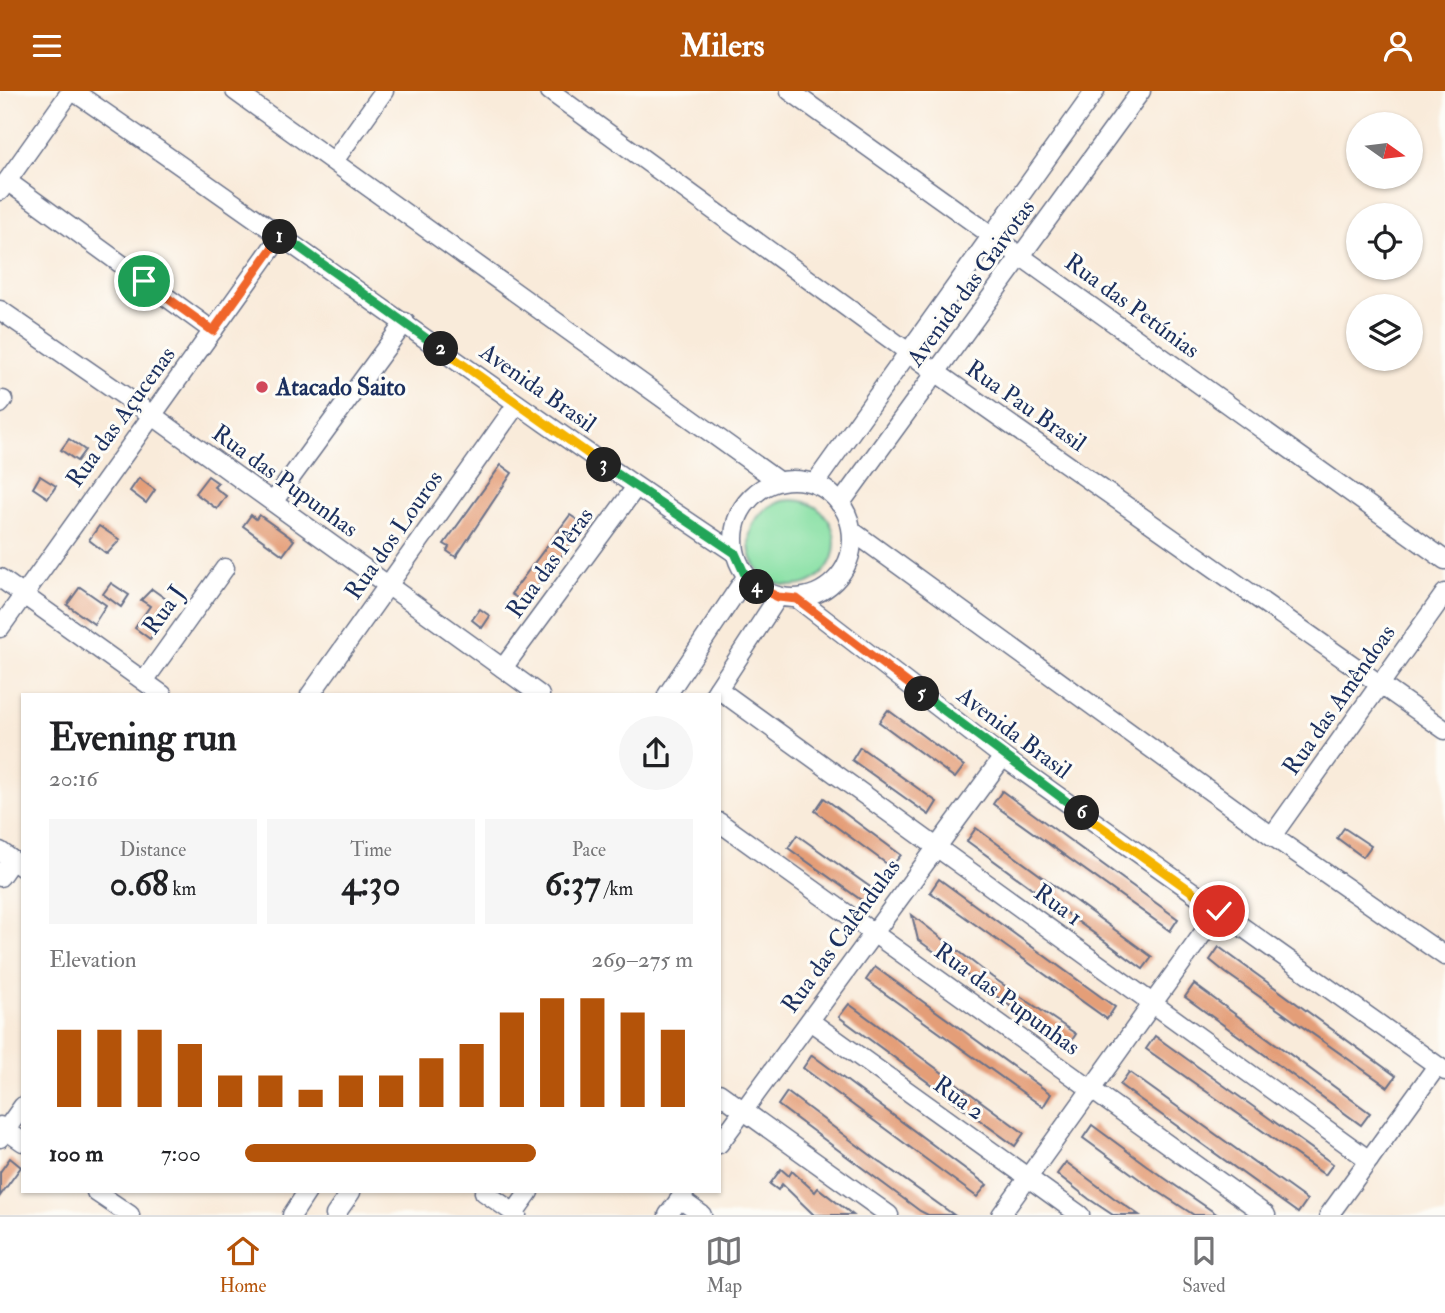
<!DOCTYPE html>
<html lang="en">
<head>
<meta charset="utf-8">
<style>
	body { margin:0; font-family:"IM FELL Double Pica",serif; background:#f6f6f6; color:#202124; height:100vh; display:flex; flex-direction:column; font-size:26px; white-space:nowrap }
	* { box-sizing:border-box; margin:0 }
	p { font-size:23px; color:#757577 }
	.icon { flex:none; width:38px; height:38px; fill:none; stroke:currentColor; stroke-width:2; stroke-linecap:round; stroke-linejoin:round }
	.map { position:relative; flex:1; overflow:hidden }
	.panel { position:absolute; left:21px; top:602px; width:700px; height:500px; display:flex; flex-direction:column; background:#fff; border-radius:0px; box-shadow:0 2px 5px #0004 }
	.panel>* { flex:none }
	.needle { width:46px; rotate:104deg }
	.fabs { position:absolute; left:1346px; top:21px; display:grid; gap:14px }
	.fabs a { display:grid; place-items:center; width:77px; height:77px; border-radius:50%; background:#fff; box-shadow:0 2px 5px #0004; font-size:35px }
	.pin { position:absolute; display:grid; place-items:center; width:60px; height:60px; color:#fff; margin:-30px; border:4px solid #fff; border-radius:50%; box-shadow:0 2px 7px #0007 }
	.km { position:absolute; width:35px; height:35px; margin:-18px; border-radius:50%; background:#222; color:#fff; font-size:19px; line-height:35px; text-align:center }
	.round { display:grid; place-items:center; flex:none; width:74px; height:74px; border-radius:37px; background:#f6f6f6 }
	.overview { display:flex; align-items:center; justify-content:space-between; height:119px; padding:0 28px }
	h1 { font-size:38px; font-weight:700; line-height:52px }
	.stats { display:grid; grid-template-columns:repeat(3,1fr); gap:10px; height:119px; padding:7px 28px }
	.stats div { display:grid; align-content:center; border-radius:0px; background:#f6f6f6; text-align:center }
	.stats b { font-size:35px; font-weight:700 }
	.stats small { font-size:19px; font-weight:400 }
	.stats p { font-size:19px }
	.chart { height:196px; padding:14px 28px }
	.chart p { display:flex; justify-content:space-between }
	.chart svg { width:100%; height:126px; margin-top:7px; stroke:#b45309; stroke-width:6 }
	ul { padding:0 28px; list-style:none; font-size:23px }
	li { display:grid; grid-template-columns:112px 84px 1fr; align-items:center; height:52px }
	li i { height:18px; border-radius:9px; background:#b45309 }
	header { display:flex; justify-content:space-between; align-items:center; height:91px; padding:0 28px; background:#b45309; color:#fff; font-size:32px; font-weight:700 }
	.tabs { display:flex; justify-content:space-around; align-items:center; height:98px; border-top:2px solid #e0e0e0; background:#fff; font-size:19px; color:#757577 }
	.tabs a { display:grid; justify-items:center; gap:4px }
	.tabs .on { color:#b45309 }
	.map>svg:first-child { display:block }
	.green { fill:#88e0a4; stroke:#528881; stroke-width:2 }
	.building { fill:#e49e78 }
	.lines { fill:none; stroke-linecap:round; stroke-linejoin:round }
	.minor-casing { stroke:#697189; stroke-width:21 }
	.minor { stroke:#fff; stroke-width:18 }
	.split-1-casing { stroke:#fff; stroke-width:14 }
	.split-2-casing { stroke:#fff; stroke-width:14 }
	.split-3-casing { stroke:#fff; stroke-width:14 }
	.split-4-casing { stroke:#fff; stroke-width:14 }
	.split-5-casing { stroke:#fff; stroke-width:14 }
	.split-6-casing { stroke:#fff; stroke-width:14 }
	.split-7-casing { stroke:#fff; stroke-width:14 }
	.split-1 { stroke:#f0652b; stroke-width:9 }
	.split-2 { stroke:#22a559; stroke-width:9 }
	.split-3 { stroke:#f5b400; stroke-width:9 }
	.split-4 { stroke:#22a559; stroke-width:9 }
	.split-5 { stroke:#f0652b; stroke-width:9 }
	.split-6 { stroke:#22a559; stroke-width:9 }
	.split-7 { stroke:#f5b400; stroke-width:9 }
	.poi-dot { fill:#d1495b; stroke:#fdfcf7; stroke-width:2.5 }
	.labels { text-anchor:middle; dominant-baseline:central; stroke-width:6; stroke-linejoin:round; paint-order:stroke }
	.street-label { font-size:24px; fill:#1b2f5e; stroke:#fdfcf7 }
	.poi-label { font-size:24px; font-weight:bold; fill:#1b2f5e; stroke:#fdfcf7; text-anchor:start }
</style>
</head>
<body>
<header><svg class="icon" aria-label="menu" viewBox="0 0 24 24"><path d="M4 6h16M4 12h16M4 18h16"/></svg>Milers<svg class="icon" aria-label="person" viewBox="0 0 24 24"><circle cx="12" cy="8" r="4"/><path d="M4 21q1-7 8-7t8 7"/></svg></header>
<div class="map">
<svg width="1445" height="1124" viewBox="0 0 1445 1124">
	<rect width="100%" height="100%" fill="#fdfcf7"/>
	<filter id="ink" filterUnits="userSpaceOnUse"><feTurbulence type="fractalNoise" baseFrequency=".0143" numOctaves="2"/><feDisplacementMap in="SourceGraphic" scale="14" xChannelSelector="R" yChannelSelector="G"/><feConvolveMatrix kernelMatrix="1 2 1 2 8 2 1 2 1" color-interpolation-filters="sRGB"/></filter>
	<filter id="wash" filterUnits="userSpaceOnUse"><feTurbulence type="fractalNoise" baseFrequency=".00686" numOctaves="4" result="noise"/><feDisplacementMap in="SourceGraphic" scale="28" xChannelSelector="R" yChannelSelector="G"/><feGaussianBlur stdDeviation="1.57" result="paint"/><feColorMatrix in="noise" values="0 0 0 0 0 0 0 0 0 0 0 0 0 0 0 0 0 1.4 0 .05"/><feComposite in="paint" operator="in"/></filter>
	<g filter="url(#wash)">
		<rect width="100%" height="100%" fill="#f9ebda"/>
		<circle class="green" cx="792" cy="452" r="43"/>
		<g id="blocks">
			<g class="building">
				<path d="M69,348L85,359L77,370L61,359Z"/>
				<path d="M501,374L512,382L456,466L447,460L449,456L444,453Z"/>
				<path d="M40,385L56,395L48,407L33,397Z"/>
				<path d="M208,385L218,392L214,396L226,405L217,418L195,402Z"/>
				<path d="M139,387L155,399L146,412L130,400Z"/>
				<path d="M251,424L256,428L259,424L294,449L283,464L243,435Z"/>
				<path d="M570,424L585,434L525,512L511,503Z"/>
				<path d="M99,435L120,449L107,463L89,449Z"/>
				<path d="M111,492L129,504L121,516L103,503Z"/>
				<path d="M80,496L106,514L94,533L67,514Z"/>
				<path d="M152,498L173,513L150,548L135,537L150,515L141,509Z"/>
				<path d="M480,518L490,525L482,537L472,529Z"/>
				<path d="M888,619L964,675L955,687L879,631Z"/>
				<path d="M860,656L937,711L929,724L852,669Z"/>
				<path d="M1002,700L1178,828L1170,840L993,713Z"/>
				<path d="M824,707L901,764L891,776L815,720Z"/>
				<path d="M976,737L1152,866L1143,878L967,750Z"/>
				<path d="M1344,737L1371,755L1363,766L1337,747Z"/>
				<path d="M797,744L873,798L864,811L788,757Z"/>
				<path d="M939,788L1115,916L1107,928L930,801Z"/>
				<path d="M912,824L992,886L1076,943L1067,956L918,849Z"/>
				<path d="M1219,856L1396,985L1388,996L1226,882L1210,869Z"/>
				<path d="M875,876L1051,1003L1043,1016L866,889Z"/>
				<path d="M1194,893L1370,1022L1361,1034L1185,906Z"/>
				<path d="M849,913L1024,1042L1015,1055L839,926Z"/>
				<path d="M1155,945L1333,1073L1325,1084L1146,958Z"/>
				<path d="M812,964L987,1094L977,1106L803,977Z"/>
				<path d="M1129,981L1307,1109L1298,1122L1120,994Z"/>
				<path d="M787,1001L877,1069L954,1124H928L920,1120L778,1014Z"/>
				<path d="M1092,1034L1157,1082L1218,1124H1194L1142,1090L1083,1047Z"/>
				<path d="M10,1067L21,1076L0,1105V1081Z"/>
				<path d="M1066,1071L1114,1107L1139,1124H1113L1089,1108L1057,1083Z"/>
				<path d="M781,1078L789,1085L792,1080L815,1101L818,1097L853,1124H814L782,1093L778,1099L770,1093Z"/>
			</g>
		</g>
	</g>
	<g filter="url(#ink)">
		<use href="#blocks" fill-opacity="0" stroke="#697189" stroke-width="2"/>
		<g class="lines">
			<g class="minor-casing">
				<g id="minor">
					<path d="M73,0C295,152 511,313 735,462"/>
					<path d="M235,0L778,390"/>
					<path d="M550,0L937,282L1445,639"/>
					<path d="M790,0L1445,469"/>
					<path d="M334,70L384,0"/>
					<path d="M7,90L213,240"/>
					<path d="M0,100L71,0"/>
					<path d="M0,219L152,324L540,604"/>
					<path d="M0,313L3,309"/>
					<circle cx="793" cy="448" r="59"/>
					<path d="M815,392L1095,0"/>
					<path d="M273,411L405,231"/>
					<path d="M840,413L1141,0"/>
					<path d="M852,440L1272,745L1445,865"/>
					<path d="M0,487L163,604"/>
					<path d="M798,508L1003,666L1445,980"/>
					<path d="M0,537L282,143"/>
					<path d="M503,577L636,396"/>
					<path d="M144,590L225,477"/>
					<path d="M718,598L1369,1069"/>
					<path d="M310,604L517,313"/>
					<path d="M667,604L746,486"/>
					<path d="M714,604L778,506"/>
					<path d="M719,731L1266,1124"/>
					<path d="M1272,745L1445,502"/>
					<path d="M0,760L23,777"/>
					<path d="M0,786L12,769"/>
					<path d="M810,930L1080,1124"/>
					<path d="M719,1002L889,1124"/>
					<path d="M0,1035L23,1051"/>
					<path d="M0,1047L23,1015"/>
					<path d="M719,1053L1003,666"/>
					<path d="M96,1101L130,1124"/>
					<path d="M484,1101L517,1124"/>
					<path d="M680,1108L702,1124"/>
					<path d="M514,1122L529,1101"/>
					<path d="M292,1124L307,1101"/>
					<path d="M335,1124L351,1101"/>
					<path d="M668,1124L685,1101"/>
					<path d="M1001,1124L1219,820"/>
					<path d="M1329,1124L1437,975"/>
				</g>
			</g>
			<use href="#minor" class="minor"/>
		</g>
	</g>
	<g class="lines" filter="url(#ink)">
		<g class="split-1-casing">
			<path id="split-1" d="M144,190L213,240L280,146"/>
		</g>
		<g class="split-2-casing">
			<path id="split-2" d="M280,146L282,144L441,258"/>
		</g>
		<g class="split-3-casing">
			<path id="split-3" d="M441,258L604,374"/>
		</g>
		<g class="split-4-casing">
			<path id="split-4" d="M604,374L735,462L746,486L757,496"/>
		</g>
		<g class="split-5-casing">
			<path id="split-5" d="M757,496L778,506L797,508L922,603"/>
		</g>
		<g class="split-6-casing">
			<path id="split-6" d="M922,603L1082,722"/>
		</g>
		<g class="split-7-casing">
			<path id="split-7" d="M1082,722L1219,820"/>
		</g>
		<use href="#split-1" class="split-1"/>
		<use href="#split-2" class="split-2"/>
		<use href="#split-3" class="split-3"/>
		<use href="#split-4" class="split-4"/>
		<use href="#split-5" class="split-5"/>
		<use href="#split-6" class="split-6"/>
		<use href="#split-7" class="split-7"/>
	</g>
	<circle class="poi-dot" cx="262" cy="296" r="7"/>
	<g class="labels">
		<g class="street-label">
			<text transform="translate(971 192) rotate(-54)">Avenida das Gaivotas</text>
			<text transform="translate(1132 215) rotate(36)">Rua das Petúnias</text>
			<text transform="translate(538 297) rotate(35)">Avenida Brasil</text>
			<text transform="translate(1026 315) rotate(35)">Rua Pau Brasil</text>
			<text transform="translate(121 326) rotate(-54)">Rua das Açucenas</text>
			<text transform="translate(285 390) rotate(36)">Rua das Pupunhas</text>
			<text transform="translate(394 444) rotate(-55)">Rua dos Louros</text>
			<text transform="translate(550 472) rotate(-54)">Rua das Pêras</text>
			<text transform="translate(164 519) rotate(-54)">Rua J</text>
			<text transform="translate(1339 609) rotate(-55)">Rua das Amêndoas</text>
			<text transform="translate(1014 642) rotate(37)">Avenida Brasil</text>
			<text transform="translate(1058 814) rotate(36)">Rua 1</text>
			<text transform="translate(841 845) rotate(-54)">Rua das Calêndulas</text>
			<text transform="translate(1007 908) rotate(36)">Rua das Pupunhas</text>
			<text transform="translate(959 1007) rotate(36)">Rua 2</text>
		</g>
		<g class="poi-label">
			<text x="276" y="296">Atacado Saito</text>
		</g>
	</g>
</svg>
<div class="fabs">
<a><svg class="needle" viewBox="-14 -14 28 28"><path d="M0-13l5 13h-10z" fill="#e53935"/><path d="M0 13l5-13h-10z" fill="#757577"/></svg></a>
<a><svg class="icon" aria-label="locate" viewBox="0 0 24 24"><circle cx="12" cy="12" r="6"/><path d="M12 2v4M12 18v4M2 12h4M18 12h4"/></svg></a>
<a><svg class="icon" aria-label="layers" viewBox="0 0 24 24"><path d="M12 4l9 5-9 5-9-5zM3 14l9 5 9-5"/></svg></a>
</div>
<div class="pin" style="left:144px;top:190px;background:#1e9e55"><svg class="icon" aria-label="arrive" viewBox="0 0 24 24"><path d="M6 21V4h12l-3 4 3 4H6"/></svg></div>
<div class="pin" style="left:1219px;top:820px;background:#d93025"><svg class="icon" aria-label="check" viewBox="0 0 24 24"><path d="M5 12l5 5 9-10"/></svg></div>
<b class="km" style="left:280px;top:146px">1</b>
<b class="km" style="left:441px;top:258px">2</b>
<b class="km" style="left:604px;top:374px">3</b>
<b class="km" style="left:757px;top:496px">4</b>
<b class="km" style="left:922px;top:603px">5</b>
<b class="km" style="left:1082px;top:722px">6</b>
<section class="panel">
<div class="overview"><div><h1>Evening run</h1><p>20:16</p></div><a class="round"><svg class="icon" aria-label="share" viewBox="0 0 24 24"><path d="M12 15V3M7 8l5-5 5 5M5 13v7h14v-7"/></svg></a></div>
<div class="stats">
<div><p>Distance</p><b>0.68<small> km</small></b></div>
<div><p>Time</p><b>4:30</b></div>
<div><p>Pace</p><b>6:37<small> /km</small></b></div>
</div>
<div class="chart"><p><span>Elevation</span>269–275 m</p>
<svg viewBox="0 0 160 44" preserveAspectRatio="none"><path d="M5 44V17M15 44V17M25 44V17M35 44V22M45 44V33M55 44V33M65 44V38M75 44V33M85 44V33M95 44V27M105 44V22M115 44V11M125 44V6M135 44V6M145 44V11M155 44V17"/></svg>
</div>
<ul>
<li><b>100 m</b>7:00<i style="width:65%"></i></li>
</ul>
</section>
</div>
<nav class="tabs">
<a class="on"><svg class="icon" aria-label="home" viewBox="0 0 24 24"><path d="M3 11l9-7 9 7M6 9v11h12V9"/></svg>Home</a>
<a><svg class="icon" aria-label="map" viewBox="0 0 24 24"><path d="M3 6l6-2 6 2 6-2v14l-6 2-6-2-6 2zM9 4v14M15 6v14"/></svg>Map</a>
<a><svg class="icon" aria-label="saved" viewBox="0 0 24 24"><path d="M7 4h10v16l-5-4-5 4z"/></svg>Saved</a>
</nav>
</body>
</html>
